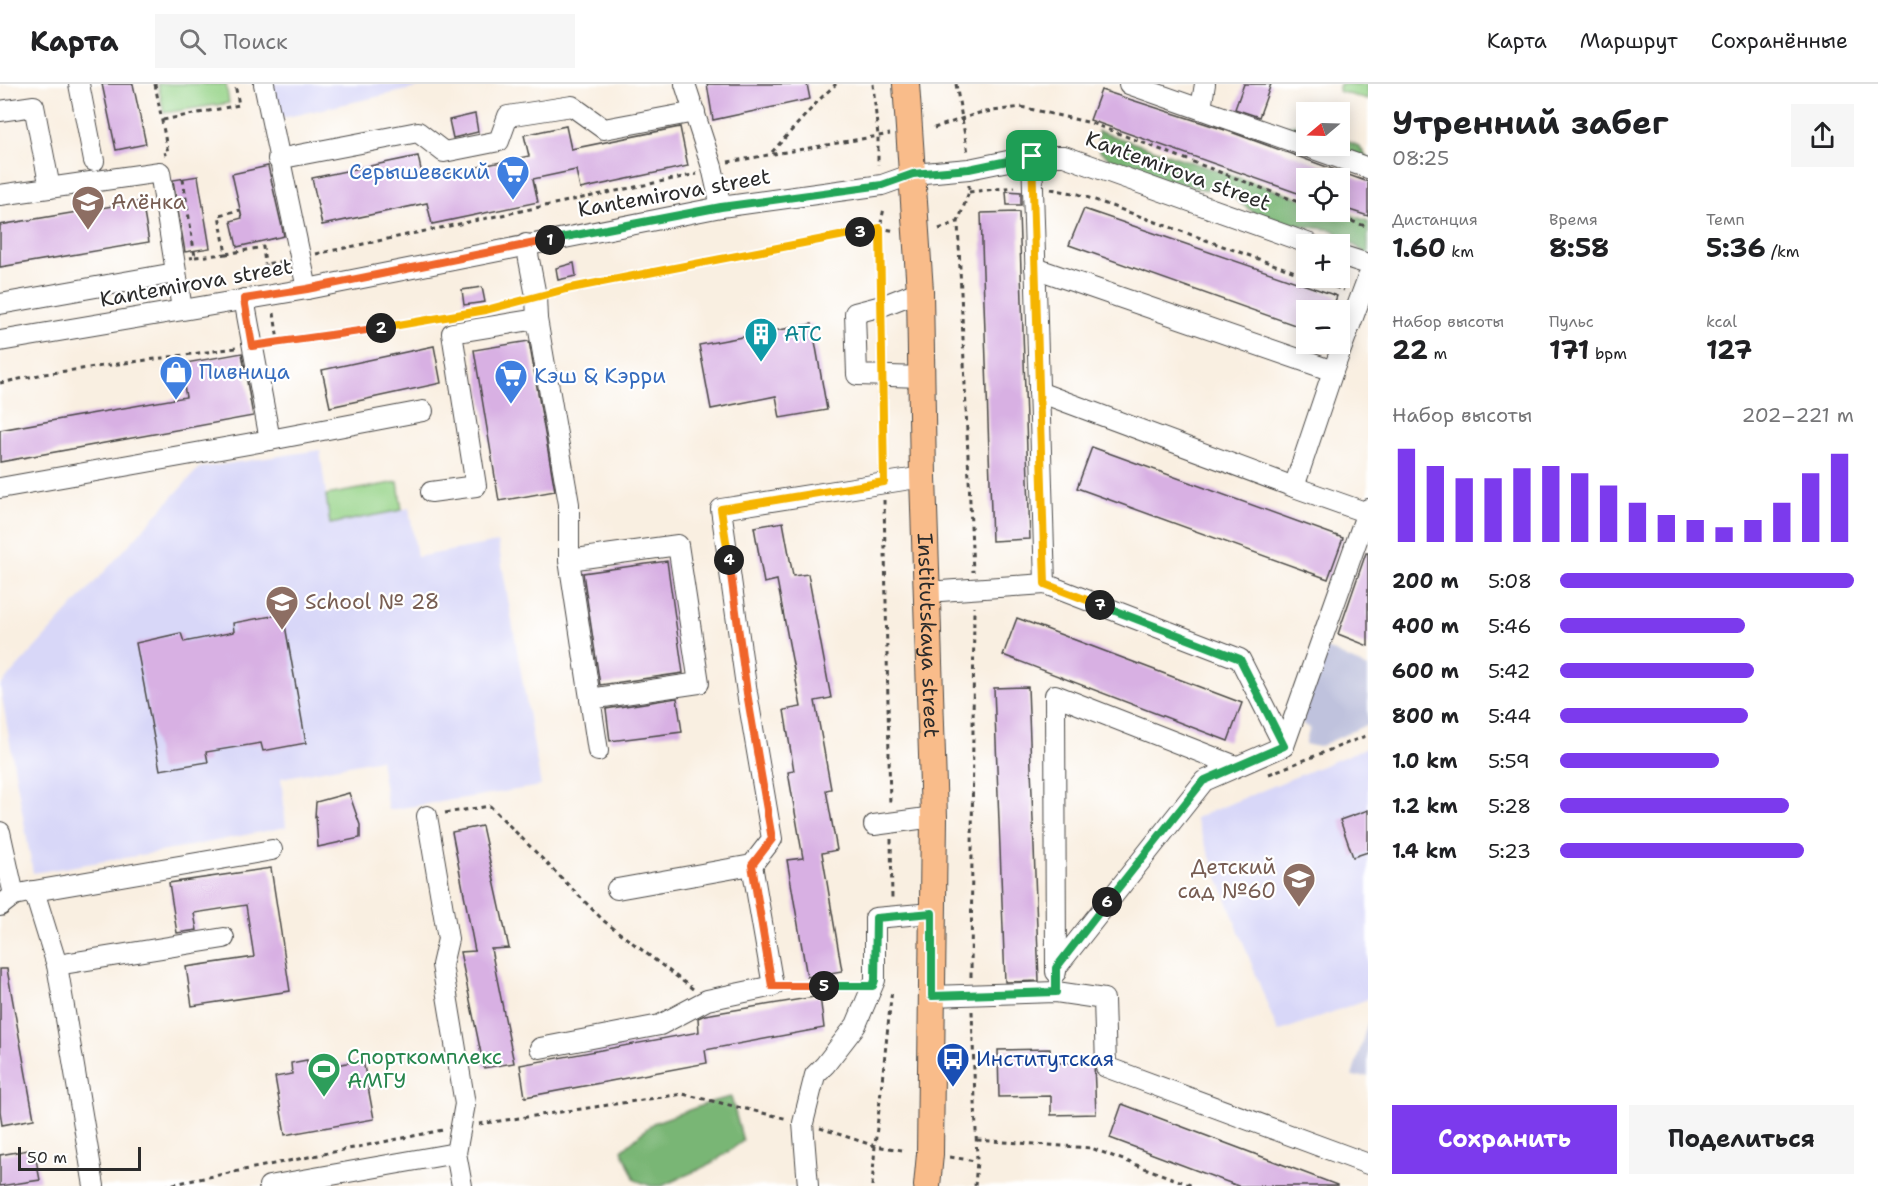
<!DOCTYPE html>
<html lang="ru">
<head>
<meta charset="utf-8">
<style>
	body { margin:0; font-family:"Shantell Sans",sans-serif; background:#f6f6f6; color:#202124; height:100vh; display:flex; flex-direction:column; font-size:22px; white-space:nowrap }
	* { box-sizing:border-box; margin:0 }
	p { font-size:20px; color:#757577 }
	.icon { flex:none; width:33px; height:33px; fill:none; stroke:currentColor; stroke-width:2; stroke-linecap:round; stroke-linejoin:round }
	.map { position:relative; flex:1; overflow:hidden }
	.drawer { display:flex; flex-direction:column; background:#fff; width:510px }
	.drawer>* { flex:none }
	.needle { width:39px; rotate:251deg }
	.buttons { position:absolute; left:1296px; top:18px; display:grid; gap:12px }
	.buttons a { display:grid; place-items:center; width:54px; height:54px; border-radius:0px; background:#fff; box-shadow:0 3px 15px #0003; font-size:30px }
	.scale { position:absolute; left:18px; bottom:15px; width:123px; box-sizing:border-box; padding-left:6px; border:3px solid #2b2b2b; border-top:0; font-size:16px; line-height:21px; white-space:nowrap; color:#2b2b2b; -webkit-text-stroke:4px #fff; paint-order:stroke }
	.pin { position:absolute; display:grid; place-items:center; width:51px; height:51px; color:#fff; margin:-26px; border-radius:12px; box-shadow:0 3px 9px #0006 }
	.km { position:absolute; width:30px; height:30px; margin:-15px; border-radius:50%; background:#222; color:#fff; font-size:16px; line-height:30px; text-align:center }
	.round { display:grid; place-items:center; flex:none; width:63px; height:63px; border-radius:0px; background:#f6f6f6 }
	.headline { display:flex; align-items:center; justify-content:space-between; height:102px; padding:0 24px }
	h1 { font-size:33px; font-weight:700; line-height:45px }
	.metrics { display:grid; grid-template-columns:repeat(3,1fr); gap:9px; height:102px; padding:6px 24px }
	.metrics div { display:grid; align-content:center }
	.metrics b { font-size:26px; font-weight:700 }
	.metrics small { font-size:16px; font-weight:400 }
	.metrics p { font-size:16px }
	.chart { height:168px; padding:12px 24px }
	.chart p { display:flex; justify-content:space-between }
	.chart svg { width:100%; height:108px; margin-top:6px; stroke:#7c3aed; stroke-width:6 }
	.button { display:flex; gap:12px; margin-top:auto; padding:12px 24px }
	.button a { flex:1; height:69px; border-radius:0px; background:#7c3aed; color:#fff; font-size:24px; font-weight:700; line-height:69px; text-align:center }
	.button a+a { background:#f6f6f6; color:#202124 }
	ul { padding:0 24px; list-style:none; font-size:20px }
	li { display:grid; grid-template-columns:96px 72px 1fr; align-items:center; height:45px }
	li i { height:15px; border-radius:8px; background:#7c3aed }
	header { display:flex; align-items:center; gap:36px; box-sizing:border-box; height:84px; padding:0 30px; background:#fff; border-bottom:2px solid #e0e0e0 }
	header strong { font-size:28px }
	nav { display:flex; gap:33px; margin-inline-start:auto; font-size:21px }
	.search { width:420px; height:54px; background:#f6f6f6; display:flex; align-items:center; gap:15px; box-sizing:border-box; padding:0 21px; border-radius:0px; color:#757577; font-size:22px }
	main { display:flex; flex:1; min-height:0 }
	.map>svg:first-child { display:block }
	.built { fill:#d8d7f8 }
	.industrial { fill:#bfc2dd }
	.green { fill:#97d489; stroke:#61805a; stroke-width:1.5 }
	.forest { fill:#79b675; stroke:#527050; stroke-width:1.5 }
	.building { fill:#d8b0e3 }
	.lines { fill:none; stroke-linecap:round; stroke-linejoin:round }
	.minor-casing { stroke:#4a4846; stroke-width:22 }
	.major-casing { stroke:#4a4846; stroke-width:28 }
	.path { stroke:#4a4846; stroke-width:3; stroke-dasharray:4.5 4.5; stroke-linecap:butt }
	.minor { stroke:#fff; stroke-width:20 }
	.major { stroke:#f9bc8a; stroke-width:26 }
	.split-1-casing { stroke:#fff; stroke-width:12 }
	.split-2-casing { stroke:#fff; stroke-width:12 }
	.split-3-casing { stroke:#fff; stroke-width:12 }
	.split-4-casing { stroke:#fff; stroke-width:12 }
	.split-5-casing { stroke:#fff; stroke-width:12 }
	.split-6-casing { stroke:#fff; stroke-width:12 }
	.split-7-casing { stroke:#fff; stroke-width:12 }
	.split-8-casing { stroke:#fff; stroke-width:12 }
	.split-1 { stroke:#22a559; stroke-width:8 }
	.split-2 { stroke:#f0652b; stroke-width:8 }
	.split-3 { stroke:#f5b400; stroke-width:8 }
	.split-4 { stroke:#f5b400; stroke-width:8 }
	.split-5 { stroke:#f0652b; stroke-width:8 }
	.split-6 { stroke:#22a559; stroke-width:8 }
	.split-7 { stroke:#22a559; stroke-width:8 }
	.split-8 { stroke:#f5b400; stroke-width:8 }
	.labels { text-anchor:middle; dominant-baseline:central; stroke-width:4.5; stroke-linejoin:round; paint-order:stroke }
	.street-label { font-size:21px; fill:#2b2b2b; stroke:#fff }
	.shop-label { font-size:21px; fill:#366cbe; stroke:#fff; text-anchor:start }
	.education-label { font-size:21px; fill:#785e54; stroke:#fff; text-anchor:start }
	.culture-label { font-size:21px; fill:#0d838f; stroke:#fff; text-anchor:start }
	.leisure-label { font-size:21px; fill:#27864d; stroke:#fff; text-anchor:start }
	.transit-label { font-size:21px; fill:#164399; stroke:#fff; text-anchor:start }
</style>
</head>
<body>
<header>
<strong>Карта</strong>
<div class="search"><svg class="icon" aria-label="search" viewBox="0 0 24 24"><circle cx="10" cy="10" r="6"/><path d="M15 15l6 6"/></svg>Поиск</div>
<nav><a>Карта</a><a>Маршрут</a><a>Сохранённые</a></nav>
</header>
<main>
<div class="map">
<svg width="1368" height="1102" viewBox="0 0 1368 1102">
	<rect width="100%" height="100%" fill="#fff"/>
	<filter id="ink" filterUnits="userSpaceOnUse"><feTurbulence type="fractalNoise" baseFrequency=".0167" numOctaves="2"/><feDisplacementMap in="SourceGraphic" scale="12" xChannelSelector="R" yChannelSelector="G"/><feConvolveMatrix kernelMatrix="1 2 1 2 8 2 1 2 1" color-interpolation-filters="sRGB"/></filter>
	<filter id="wash" filterUnits="userSpaceOnUse"><feTurbulence type="fractalNoise" baseFrequency=".008" numOctaves="4" result="noise"/><feDisplacementMap in="SourceGraphic" scale="24" xChannelSelector="R" yChannelSelector="G"/><feGaussianBlur stdDeviation="1.35" result="paint"/><feColorMatrix in="noise" values="0 0 0 0 0 0 0 0 0 0 0 0 0 0 0 0 0 1.4 0 .05"/><feComposite in="paint" operator="in"/></filter>
	<g filter="url(#wash)">
		<rect width="100%" height="100%" fill="#f9efe1"/>
		<g class="built">
			<path d="M272,0H434L278,35Z"/>
			<path d="M320,366L330,440L409,424L417,473L498,458L541,702L388,726L380,675L281,694L286,743L160,768L33,789L0,602L199,384Z"/>
			<path d="M1368,663V915L1278,948L1195,734Z"/>
		</g>
		<g class="industrial">
			<path d="M1316,559L1368,584V640L1318,663L1305,660L1310,644L1302,640Z"/>
			<path d="M1368,937V992L1352,993Z"/>
		</g>
		<g class="green">
			<path d="M158,0H226L229,19L164,29Z"/>
			<path d="M1340,0H1368V16L1338,7Z"/>
			<path d="M398,398L402,426L330,440L326,411Z"/>
		</g>
		<g class="forest">
			<path d="M1300,39L1306,44V62H1340V54L1359,62L1368,75L1282,58L1283,42Z"/>
			<path d="M1098,47L1306,116V128L1340,127L1368,137V171L1333,146L1287,140L1260,133L1236,116L1230,106L1217,101L1206,106L1143,91L1112,76L1099,67Z"/>
			<path d="M731,1013L743,1057L711,1080L662,1102H651L635,1096L622,1066L653,1039L714,1017Z"/>
		</g>
		<g id="blocks">
			<g class="building">
				<path d="M102,0H133L146,60L116,66Z"/>
				<path d="M707,0H807L810,15L713,36Z"/>
				<path d="M1244,0H1271L1259,33L1235,25Z"/>
				<path d="M1101,6L1228,47L1368,98V132L1340,123V94H1306V112L1090,36Z"/>
				<path d="M475,30L478,48L453,54L449,36Z"/>
				<path d="M566,42L571,65L680,43L688,82L580,105L576,86L533,95L538,118L432,140L427,119L322,141L312,94L418,72L423,95L529,72L524,51Z"/>
				<path d="M268,82L284,152L237,163L231,137L242,134L232,90Z"/>
				<path d="M198,92L210,164L185,168L173,96Z"/>
				<path d="M1006,107L1021,108V121H1007Z"/>
				<path d="M142,117L149,158L0,183V141Z"/>
				<path d="M1084,125L1337,212L1332,226H1306V245L1069,161Z"/>
				<path d="M1019,128L1030,455L992,457L981,129Z"/>
				<path d="M574,179L576,192L558,196L556,184Z"/>
				<path d="M482,203L485,218L464,221L462,206Z"/>
				<path d="M812,240L827,326L780,334L776,312L711,325L699,261Z"/>
				<path d="M529,257L555,407L499,417L474,266Z"/>
				<path d="M434,262L441,299L330,323L322,286Z"/>
				<path d="M242,269L253,332L0,378V346L186,313L180,280Z"/>
				<path d="M1092,363L1343,454L1328,495L1077,404Z"/>
				<path d="M783,438L793,492L808,490L831,614L815,617L831,705L826,706L837,766L822,769L842,887L807,893L787,776L803,774L788,688L794,687L784,626L801,623L777,496L764,499L754,443Z"/>
				<path d="M1366,469H1368V562L1338,550Z"/>
				<path d="M667,477L683,589L600,601L583,489Z"/>
				<path d="M283,530L306,659L263,667L261,659L206,668L208,678L160,686L136,559L181,549L184,558L234,548L233,539Z"/>
				<path d="M1017,534L1242,619L1228,657L1003,571Z"/>
				<path d="M1028,603L1039,897L1005,898L994,604Z"/>
				<path d="M677,614L682,648L610,657L606,625Z"/>
				<path d="M349,709L360,741V754L318,763L316,732L315,733L316,718Z"/>
				<path d="M1368,726V768L1353,773L1340,736Z"/>
				<path d="M482,742L509,864L491,865L514,979L484,984L460,868L475,867L452,748Z"/>
				<path d="M271,784L290,907L192,922L186,883L254,873L246,821L194,829L197,846L177,849L169,799Z"/>
				<path d="M0,885H7L34,1035L2,1041L0,1027Z"/>
				<path d="M820,912L824,944L705,966L707,979L525,1013L520,981L699,948L698,934L705,931Z"/>
				<path d="M1050,965V979H1094L1096,1030L1051,1031V1012L999,1013L998,966Z"/>
				<path d="M307,976L308,986L363,976L374,1035L285,1051L275,993L292,990L291,979Z"/>
				<path d="M1122,1020L1337,1101V1102H1238L1110,1054Z"/>
				<path d="M34,1065L40,1096L0,1102V1071Z"/>
			</g>
		</g>
	</g>
	<g filter="url(#ink)">
		<use href="#blocks" fill-opacity="0" stroke="#4a4846" stroke-width="1.5"/>
		<g class="lines">
			<g class="minor-casing">
				<g id="minor">
					<path d="M79,0L94,77"/>
					<path d="M264,0L307,205"/>
					<path d="M685,0L712,83L721,123"/>
					<path d="M1129,0L1368,84"/>
					<path d="M1201,24L1205,0"/>
					<path d="M0,27L34,22L50,104"/>
					<path d="M278,75L418,48L444,68L499,57L508,32L572,22L604,45L695,28"/>
					<path d="M0,111L160,88L182,225"/>
					<path d="M526,160L536,212L537,235L569,420V476L598,667"/>
					<path d="M1340,171L1368,180"/>
					<path d="M1035,184L1333,287L1294,403L1359,426"/>
					<path d="M920,207L882,222L855,229L857,291L922,293"/>
					<path d="M0,220L175,189"/>
					<path d="M0,257L307,205L721,123L882,101L913,90L969,85L1032,72H1064L1310,160"/>
					<path d="M1333,287L1368,193"/>
					<path d="M1039,308L1294,403"/>
					<path d="M270,356L423,327"/>
					<path d="M0,404L270,356L244,215"/>
					<path d="M431,408L476,402L452,249L537,235"/>
					<path d="M569,476L678,461L699,599L590,615"/>
					<path d="M1045,500L1240,575L1284,662"/>
					<path d="M926,508L1045,500L1032,72"/>
					<path d="M427,732L448,855L442,881L465,1020L456,1069L462,1102"/>
					<path d="M874,741L934,733"/>
					<path d="M0,748L14,811"/>
					<path d="M617,805L752,781L772,755L747,609L721,425L923,393"/>
					<path d="M34,807L272,766"/>
					<path d="M0,822L14,811L34,807L57,881L94,1102"/>
					<path d="M57,881L224,854"/>
					<path d="M1056,884L1204,697L1284,662L1368,425"/>
					<path d="M1056,888L1055,611L1236,682"/>
					<path d="M931,912L1056,908L1104,915L1106,983L1368,1080"/>
					<path d="M540,964L660,941L707,916L773,902L752,781"/>
					<path d="M269,1102L456,1069"/>
					<path d="M808,1102L803,1039L815,991L825,981L856,941L875,896V834L932,829"/>
				</g>
			</g>
			<g class="major-casing">
				<g id="major">
					<path id="s1" d="M906,0L920,207L923,393L934,733L930,1070L927,1102"/>
				</g>
			</g>
			<g class="path">
				<path d="M155,0L168,69L164,70"/>
				<path d="M873,0L878,52V81"/>
				<path d="M956,0L968,69"/>
				<path d="M163,36L239,21L235,0"/>
				<path d="M934,44L979,29L1021,23L1091,39L1306,121"/>
				<path d="M772,68L820,15L836,0"/>
				<path d="M728,78L890,50"/>
				<path d="M183,95L195,173L190,174"/>
				<path d="M969,101V108L958,138L973,488"/>
				<path d="M1051,105L1078,110L1306,192"/>
				<path d="M969,108L1015,103"/>
				<path d="M1326,128L1368,143"/>
				<path d="M939,145L957,138"/>
				<path d="M226,170L263,163L265,180"/>
				<path d="M316,170L697,90"/>
				<path d="M195,173L226,170L219,131L240,126"/>
				<path d="M268,194L265,180L283,177"/>
				<path d="M1309,194L1344,206"/>
				<path d="M881,203L880,144L884,124"/>
				<path d="M552,208L880,144L896,147"/>
				<path d="M500,222L519,216"/>
				<path d="M274,229L278,257"/>
				<path d="M882,239L883,275"/>
				<path d="M269,259L339,251L443,234"/>
				<path d="M0,299L44,290L236,264"/>
				<path d="M883,308L884,383"/>
				<path d="M884,416L890,722"/>
				<path d="M1269,690L1368,651"/>
				<path d="M445,729L490,722L604,837L693,905"/>
				<path d="M891,755L892,815"/>
				<path d="M971,893L974,522"/>
				<path d="M789,902H855"/>
				<path d="M972,927L977,1077L975,1102"/>
				<path d="M479,1040L683,1010L788,1035"/>
				<path d="M820,1044L875,1062L902,1066"/>
				<path d="M977,1056L1091,1064L1193,1102"/>
				<path d="M950,1073L976,1077"/>
				<path d="M164,1102L443,1046"/>
				<path d="M872,1102L875,1062L892,905"/>
			</g>
			<use href="#minor" class="minor"/>
			<use href="#major" class="major"/>
		</g>
	</g>
	<g class="lines" filter="url(#ink)">
		<g class="split-1-casing">
			<path id="split-1" d="M550,156L721,123L882,101L913,90L969,85L1032,72"/>
		</g>
		<g class="split-2-casing">
			<path id="split-2" d="M381,244L252,262L244,215L307,205L550,156"/>
		</g>
		<g class="split-3-casing">
			<path id="split-3" d="M381,244L486,226L566,205L860,148"/>
		</g>
		<g class="split-4-casing">
			<path id="split-4" d="M729,476L721,425L884,398L880,144L860,148"/>
		</g>
		<g class="split-5-casing">
			<path id="split-5" d="M729,476L747,609L772,755L752,781L772,902H824"/>
		</g>
		<g class="split-6-casing">
			<path id="split-6" d="M824,902H873L875,896L876,834L932,829V912L1056,908V884L1107,818"/>
		</g>
		<g class="split-7-casing">
			<path id="split-7" d="M1100,521L1240,575L1284,662L1203,697L1107,818"/>
		</g>
		<g class="split-8-casing">
			<path id="split-8" d="M1032,72L1045,500L1100,521"/>
		</g>
		<use href="#split-1" class="split-1"/>
		<use href="#split-2" class="split-2"/>
		<use href="#split-3" class="split-3"/>
		<use href="#split-4" class="split-4"/>
		<use href="#split-5" class="split-5"/>
		<use href="#split-6" class="split-6"/>
		<use href="#split-7" class="split-7"/>
		<use href="#split-8" class="split-8"/>
	</g>
	<defs>
		<g id="supermarket-pin" transform="scale(1.725)"><path d="M0 17L-7.5 6A9.5 9.5 0 1 1 7.5 6Z" fill="#3f7fe0" stroke="#fff"/><path d="M-6-5.5h2.5l.6 2H6L4.5 2H-2.5L-4.4-4H-6ZM-1.5 3.2a1.3 1.3 0 1 0 .1 0ZM3 3.2a1.3 1.3 0 1 0 .1 0Z" fill="#fff"/></g>
		<g id="school-pin" transform="scale(1.725)"><path d="M0 17L-7.5 6A9.5 9.5 0 1 1 7.5 6Z" fill="#8d6e63" stroke="#fff"/><path d="M0-5L7-2L0 1L-7-2ZM-4 1L0 2.5L4 1V4Q0 6-4 4Z" fill="#fff"/></g>
		<g id="building-pin" transform="scale(1.725)"><path d="M0 17L-7.5 6A9.5 9.5 0 1 1 7.5 6Z" fill="#0f9aa8" stroke="#fff"/><path d="M-4-6H4V6H1V3H-1V6H-4ZM-2.5-4.3h1.7v1.8h-1.7ZM.8-4.3h1.7v1.8H.8ZM-2.5-1h1.7V.8h-1.7ZM.8-1h1.7V.8H.8Z" fill="#fff"/></g>
		<g id="shop-pin" transform="scale(1.725)"><path d="M0 17L-7.5 6A9.5 9.5 0 1 1 7.5 6Z" fill="#3f7fe0" stroke="#fff"/><path d="M-5-2.5h2.3a2.7 3.5 0 0 1 5.4 0H5L5.5 6h-11ZM-1.5-2.5h3a1.5 2.3 0 0 0-3 0Z" fill="#fff"/></g>
		<g id="bus-pin" transform="scale(1.725)"><path d="M0 17L-7.5 6A9.5 9.5 0 1 1 7.5 6Z" fill="#1a4fb4" stroke="#fff"/><path d="M-5-6H5V4H4V6H2V4H-2V6H-4V4H-5ZM-3.5-4V0h7V-4ZM-3.5 1.2v1.5H-2V1.2ZM2 1.2v1.5H3.5V1.2Z" fill="#fff"/></g>
		<g id="stadium-pin" transform="scale(1.725)"><path d="M0 17L-7.5 6A9.5 9.5 0 1 1 7.5 6Z" fill="#2e9e5b" stroke="#fff"/><path d="M0-5a6.5 5 0 1 0 0 10a6.5 5 0 1 0 0-10ZM-3.5-1.8h7v3.6h-7Z" fill="#fff"/></g>
	</defs>
	<g fill-rule="evenodd">
		<use href="#supermarket-pin" x="513" y="88"/>
		<use href="#school-pin" x="88" y="118"/>
		<use href="#building-pin" x="761" y="250"/>
		<use href="#shop-pin" x="176" y="288"/>
		<use href="#supermarket-pin" x="511" y="292"/>
		<use href="#school-pin" x="282" y="518"/>
		<use href="#school-pin" x="1299" y="795"/>
		<use href="#bus-pin" x="953" y="975"/>
		<use href="#stadium-pin" x="324" y="985"/>
	</g>
	<g class="labels">
		<g class="street-label">
			<text transform="translate(1178 87) rotate(20)">Kantemirova street</text>
			<text transform="translate(674 109) rotate(-10)">Kantemirova street</text>
			<text transform="translate(196 199) rotate(-10)">Kantemirova street</text>
			<text stroke="none"><textPath href="#s1" startOffset="552">Institutskaya street</textPath></text>
		</g>
		<g class="shop-label">
			<text x="490" y="88" text-anchor="end">Серышевский</text>
			<text x="199" y="288">Пивница</text>
			<text x="534" y="292">Кэш &amp; Кэрри</text>
		</g>
		<g class="education-label">
			<text x="111" y="118">Алёнка</text>
			<text x="305" y="518">School № 28</text>
			<text x="1276" y="783" text-anchor="end">Детский<tspan x="1276" dy="24">сад №60</tspan></text>
		</g>
		<g class="culture-label">
			<text x="784" y="250">АТС</text>
		</g>
		<g class="leisure-label">
			<text x="347" y="973">Спорткомплекс<tspan x="347" dy="24">АМГУ</tspan></text>
		</g>
		<g class="transit-label">
			<text x="976" y="975">Институтская</text>
		</g>
	</g>
</svg>
<div class="buttons">
<a><svg class="needle" viewBox="-14 -14 28 28"><path d="M0-13l5 13h-10z" fill="#e53935"/><path d="M0 13l5-13h-10z" fill="#757577"/></svg></a>
<a><svg class="icon" aria-label="locate" viewBox="0 0 24 24"><circle cx="12" cy="12" r="6"/><path d="M12 2v4M12 18v4M2 12h4M18 12h4"/></svg></a>
<a>+</a>
<a>−</a>
</div>
<div class="scale">50 m</div>
<div class="pin" style="left:1032px;top:72px;background:#1e9e55"><svg class="icon" aria-label="arrive" viewBox="0 0 24 24"><path d="M6 21V4h12l-3 4 3 4H6"/></svg></div>
<b class="km" style="left:550px;top:156px">1</b>
<b class="km" style="left:381px;top:244px">2</b>
<b class="km" style="left:860px;top:148px">3</b>
<b class="km" style="left:729px;top:476px">4</b>
<b class="km" style="left:824px;top:902px">5</b>
<b class="km" style="left:1107px;top:818px">6</b>
<b class="km" style="left:1100px;top:521px">7</b>
</div>
<section class="drawer">
<div class="headline"><div><h1>Утренний забег</h1><p>08:25</p></div><a class="round"><svg class="icon" aria-label="share" viewBox="0 0 24 24"><path d="M12 15V3M7 8l5-5 5 5M5 13v7h14v-7"/></svg></a></div>
<div class="metrics">
<div><p>Дистанция</p><b>1.60<small> km</small></b></div>
<div><p>Время</p><b>8:58</b></div>
<div><p>Темп</p><b>5:36<small> /km</small></b></div>
</div>
<div class="metrics">
<div><p>Набор высоты</p><b>22<small> m</small></b></div>
<div><p>Пульс</p><b>171<small> bpm</small></b></div>
<div><p>kcal</p><b>127</b></div>
</div>
<div class="chart"><p><span>Набор высоты</span>202–221 m</p>
<svg viewBox="0 0 160 44" preserveAspectRatio="none"><path d="M5 44V6M15 44V13M25 44V18M35 44V18M45 44V14M55 44V13M65 44V16M75 44V21M85 44V28M95 44V33M105 44V35M115 44V38M125 44V35M135 44V28M145 44V16M155 44V8"/></svg>
</div>
<ul>
<li><b>200 m</b>5:08<i style="width:100%"></i></li>
<li><b>400 m</b>5:46<i style="width:63%"></i></li>
<li><b>600 m</b>5:42<i style="width:66%"></i></li>
<li><b>800 m</b>5:44<i style="width:64%"></i></li>
<li><b>1.0 km</b>5:59<i style="width:54%"></i></li>
<li><b>1.2 km</b>5:28<i style="width:78%"></i></li>
<li><b>1.4 km</b>5:23<i style="width:83%"></i></li>
</ul>
<div class="button"><a>Сохранить</a><a>Поделиться</a></div>
</section>
</main>
</body>
</html>
